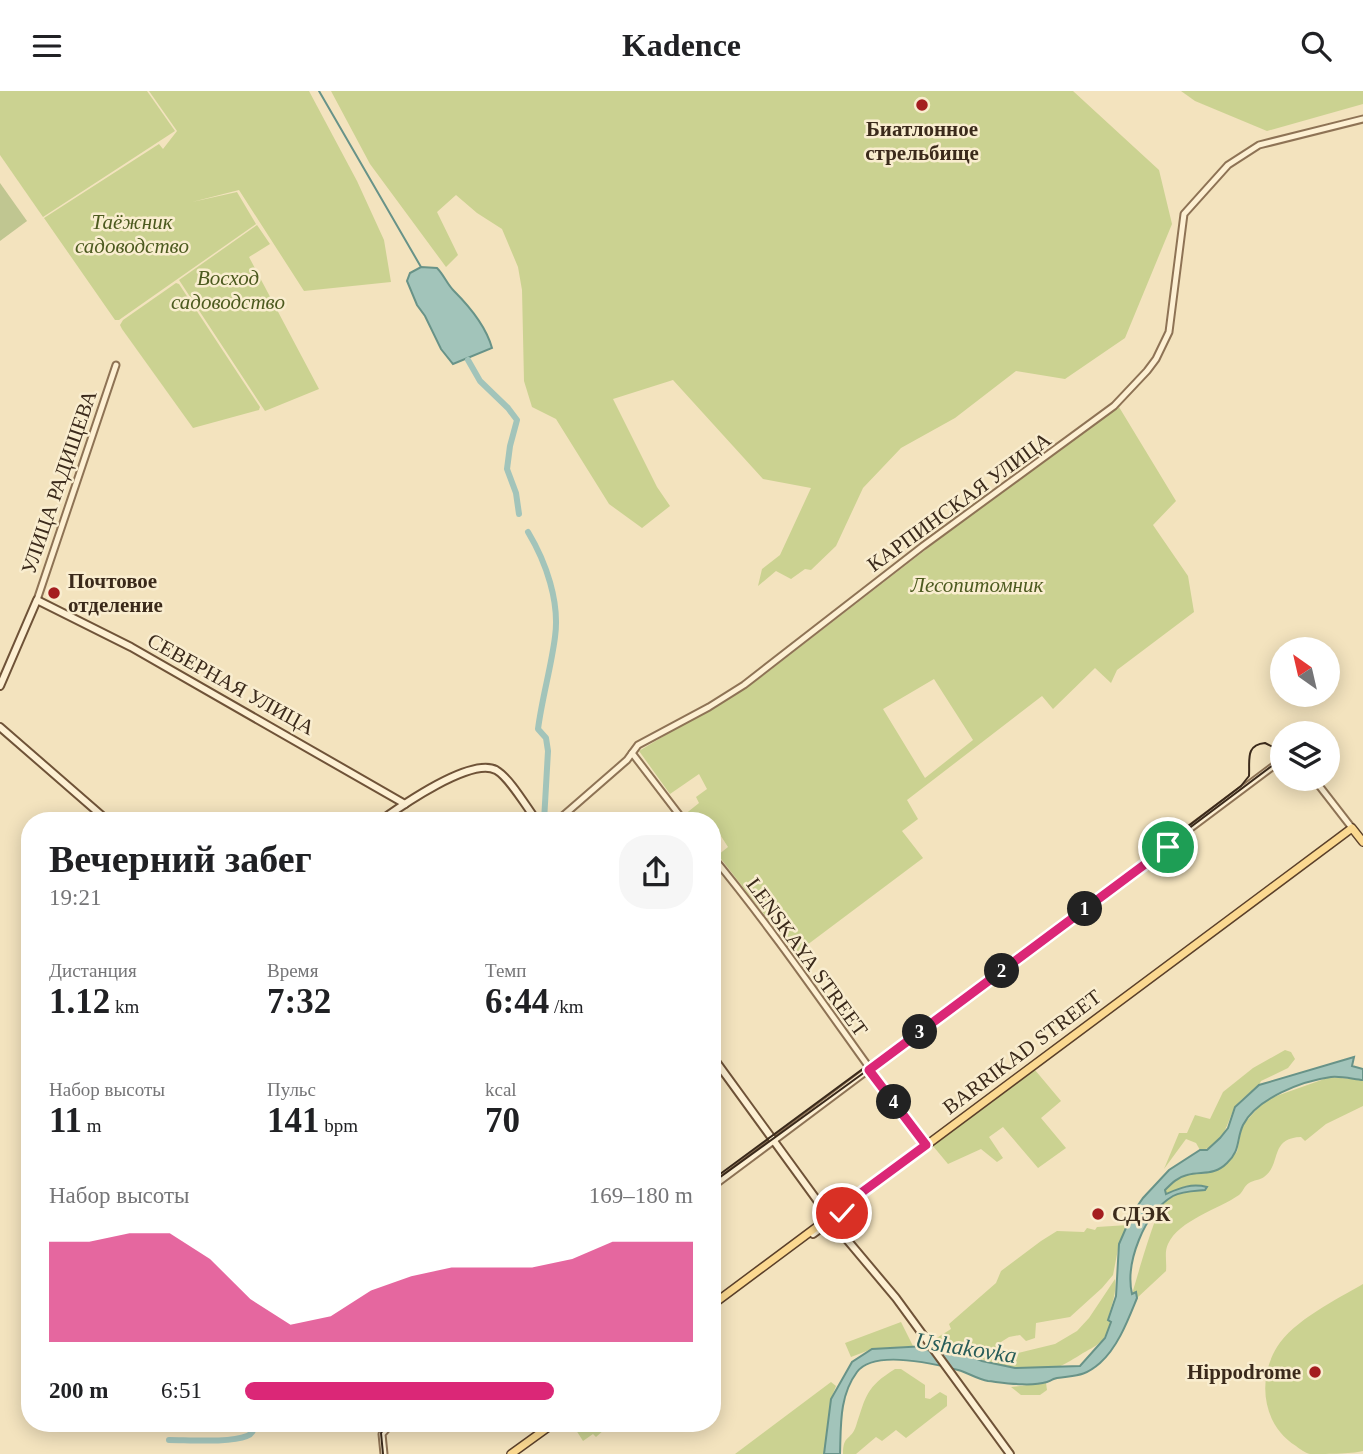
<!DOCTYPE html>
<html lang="ru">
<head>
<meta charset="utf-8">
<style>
	body { margin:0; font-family:"Times New Roman",serif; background:#f6f6f6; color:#202124; height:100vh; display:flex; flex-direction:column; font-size:26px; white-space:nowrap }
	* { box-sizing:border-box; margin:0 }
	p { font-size:23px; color:#757577 }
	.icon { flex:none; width:38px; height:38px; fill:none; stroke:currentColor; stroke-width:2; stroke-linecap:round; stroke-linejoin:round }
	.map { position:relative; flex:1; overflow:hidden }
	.sheet { position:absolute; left:21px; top:721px; width:700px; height:620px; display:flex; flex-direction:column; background:#fff; border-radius:28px; box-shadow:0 4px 18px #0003 }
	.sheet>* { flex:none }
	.needle { width:46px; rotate:326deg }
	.buttons { position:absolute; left:1270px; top:546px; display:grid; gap:14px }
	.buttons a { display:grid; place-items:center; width:70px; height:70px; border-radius:50%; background:#fff; box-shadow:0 4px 18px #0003; font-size:35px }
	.pin { position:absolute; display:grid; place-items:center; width:60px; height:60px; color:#fff; margin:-30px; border:4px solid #fff; border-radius:50%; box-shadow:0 2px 7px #0007 }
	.km { position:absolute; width:35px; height:35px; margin:-18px; border-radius:50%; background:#222; color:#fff; font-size:19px; line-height:35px; text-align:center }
	.round { display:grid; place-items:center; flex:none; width:74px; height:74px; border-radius:28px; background:#f6f6f6 }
	.summary { display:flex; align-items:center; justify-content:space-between; height:119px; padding:0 28px }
	h1 { font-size:38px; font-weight:700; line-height:52px }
	.figures { display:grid; grid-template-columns:repeat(3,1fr); gap:10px; height:119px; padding:7px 28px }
	.figures div { display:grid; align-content:center }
	.figures b { font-size:35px; font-weight:700 }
	.figures small { font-size:19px; font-weight:400 }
	.figures p { font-size:19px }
	.chart { height:196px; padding:14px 28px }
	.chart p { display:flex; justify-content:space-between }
	.chart svg { width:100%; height:126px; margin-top:7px; fill:#db2777; opacity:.7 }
	ul { padding:0 28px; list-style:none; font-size:23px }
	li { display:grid; grid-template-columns:112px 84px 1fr; align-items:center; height:52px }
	li i { height:18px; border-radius:9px; background:#db2777 }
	header { display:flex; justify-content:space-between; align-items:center; height:91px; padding:0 28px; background:#fff; font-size:32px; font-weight:700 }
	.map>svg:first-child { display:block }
	.green { fill:#cbd291; fill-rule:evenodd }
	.cemetery { fill:#c0c691 }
	.water { fill:#a2c4ba; stroke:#689388; stroke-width:2 }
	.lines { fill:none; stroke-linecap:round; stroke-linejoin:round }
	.stream { stroke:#689388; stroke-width:2 }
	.river { stroke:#a2c4ba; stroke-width:6 }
	.tertiary-casing { stroke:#8e7355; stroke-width:9 }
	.secondary-casing { stroke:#6f5338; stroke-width:10 }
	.primary-casing { stroke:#5b402a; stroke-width:10 }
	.tertiary { stroke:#fdf0d3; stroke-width:5 }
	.secondary { stroke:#fdf0d3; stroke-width:6 }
	.primary { stroke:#fbd991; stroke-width:7 }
	.tram { stroke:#3b2a1b; stroke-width:2 }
	.route-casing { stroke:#fff; stroke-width:14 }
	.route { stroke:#db2777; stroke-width:9 }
	.poi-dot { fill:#a41d1f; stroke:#f9edcf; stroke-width:2.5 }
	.labels { text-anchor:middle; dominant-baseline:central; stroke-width:5; stroke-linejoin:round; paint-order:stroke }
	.poi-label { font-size:21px; font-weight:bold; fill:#3b2a1b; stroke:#f9edcf; text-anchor:start }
	.park-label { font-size:21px; font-style:italic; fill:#4c5a1f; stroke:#f9edcf }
	.street-label { font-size:21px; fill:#3b2a1b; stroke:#f9edcf }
	.water-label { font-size:23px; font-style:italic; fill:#285d59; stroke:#f9edcf }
</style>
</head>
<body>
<header><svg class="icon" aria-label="menu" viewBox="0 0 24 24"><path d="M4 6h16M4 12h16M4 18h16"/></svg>Kadence<svg class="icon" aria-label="search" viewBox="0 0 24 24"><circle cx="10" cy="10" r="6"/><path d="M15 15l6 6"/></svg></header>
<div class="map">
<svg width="1363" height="1363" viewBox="0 0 1363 1363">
	<rect width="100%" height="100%" fill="#f3e3be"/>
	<g class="green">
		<path d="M0,0H147L175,40L43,126L0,64Z"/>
		<path d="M149,0H309L357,90L384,149L391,191L304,200L239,99L192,111L237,101L256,133L119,229H115L44,127L159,53L163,58L177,40Z"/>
		<path d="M331,0H1073L1159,79L1172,133L1125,247L1065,288L1016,280L955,327L901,357L863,397L836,455L811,479L805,478L791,488L776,480L758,495L762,478L780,464L811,397L763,388L673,289L613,308L657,396L670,415L642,437L609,413L556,328L532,316L524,290L522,199L518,176L502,138L477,122L456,104L437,121L458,164L446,176L370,73Z"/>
		<path d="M1181,0H1363V13L1267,40L1195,10Z"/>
		<path d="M257,134L270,153L249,166L319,298L265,320L179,189Z"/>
		<path d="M176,192L179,193L260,316L259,319L193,337L122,238L120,234L123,229Z"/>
		<path d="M1119,316L1176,410L1153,434L1188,485L1194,521L1117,579L1111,592L1095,577L1053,618L1042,605L907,709L918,728L902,740L923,767L795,863L718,764L728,756L719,742L712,746V730H690L684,724L699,712L696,706L707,698L699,683L670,703L639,660L760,587L973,422ZM934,588L973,649L925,687L883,618Z"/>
		<path d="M1285,959L1291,961L1295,968L1288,977L1261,990L1259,994C1251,1001 1239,1009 1234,1018C1226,1034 1223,1057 1200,1059L1196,1052L1186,1048L1164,1078L1179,1042H1187L1195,1024L1210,1028L1223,1001L1253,977Z"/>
		<path d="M1035,979L1061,1010L1041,1027L1066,1057L1038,1077L1003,1036L989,1046L1003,1067L997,1071L981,1058L948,1073L933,1055Z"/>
		<path d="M1330,986L1363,989V1015L1326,1033L1305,1050L1301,1046C1269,1047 1282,1073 1264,1086C1260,1089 1254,1089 1249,1092C1244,1095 1243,1101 1239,1104C1219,1118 1179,1129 1168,1153C1164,1161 1167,1171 1166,1180L1137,1207L1136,1201L1132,1203C1137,1187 1155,1122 1163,1113C1174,1101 1190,1100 1205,1099L1186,1095L1166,1103L1165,1099L1176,1089L1189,1083H1205L1237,1061L1242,1035L1265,1009Z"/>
		<path d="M1128,1134L1119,1153L1113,1184L1102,1197L1070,1226L1036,1232L1035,1247L1026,1250L1020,1244L1009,1246L1001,1251L1002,1257L989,1260L979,1258L966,1263L946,1260L935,1248L951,1238L949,1233L996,1192L1001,1180L1041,1150L1057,1140L1084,1141L1087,1137L1095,1139L1097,1136Z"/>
		<path d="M1115,1188C1117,1203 1111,1214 1108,1229L1111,1231C1105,1250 1100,1253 1083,1262C1075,1267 1066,1273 1058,1276C1030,1284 996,1272 974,1266L997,1267L1055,1253L1077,1240L1089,1227Z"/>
		<path d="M1363,1193V1360C1351,1363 1323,1363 1310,1363C1305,1362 1300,1358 1296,1355C1262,1334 1257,1288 1277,1256C1293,1230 1337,1208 1363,1193Z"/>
		<path d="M901,1231L913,1255L872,1258L851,1266L845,1252Z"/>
		<path d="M895,1278H901L925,1294V1307L930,1308L940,1301L947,1305V1315L906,1347L896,1339L882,1350L876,1346L856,1363H843C843,1343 851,1350 856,1335C866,1305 866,1296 895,1278Z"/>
		<path d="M831,1291L836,1295L831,1308L824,1363H735Z"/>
		<path d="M1046,1292L1047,1299L1040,1304H1021L1011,1296Z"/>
		<path d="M586,1332H601L605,1338L596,1346L593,1343L583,1350L576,1339Z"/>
	</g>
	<path class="cemetery" d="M0,92L27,130L0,150Z"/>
	<g class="water">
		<path d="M421,176L437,177C444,184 447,193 454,200C469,215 486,235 492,257L453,273L441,258L425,225L417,214L407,190L410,182Z"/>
		<path d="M1354,966L1352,975L1363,978V989C1353,988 1341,985 1331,986C1302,990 1257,1007 1243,1034C1236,1049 1241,1059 1227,1072C1214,1085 1202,1080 1187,1084C1178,1086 1172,1092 1165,1099L1166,1103C1180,1097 1191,1092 1207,1096L1205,1099C1194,1100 1182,1100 1173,1105C1144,1122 1125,1172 1132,1203L1136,1201L1137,1207C1128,1229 1118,1256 1100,1272C1084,1286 1076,1284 1057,1287C1049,1289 1054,1289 1047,1291C1030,1296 1006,1292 988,1290C977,1288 969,1282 958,1279C935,1273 874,1258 857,1281C839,1305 841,1335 840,1363H824L831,1308L852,1271L872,1258L926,1255L927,1259L956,1263L958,1260L982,1270L1015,1277L1080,1275L1105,1247L1111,1231L1108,1229L1116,1205L1119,1153L1132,1123L1143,1107L1169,1079L1200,1059H1207L1220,1047L1228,1037L1235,1016L1259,994Z"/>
	</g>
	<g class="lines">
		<path class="stream" d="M319,0L421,176"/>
		<g class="river">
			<path d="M468,269L480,290L508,317L517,329L510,355L507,378L516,402L519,423"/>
			<path d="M528,441C546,471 560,511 555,546C551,577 542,607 538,638L546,647L548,660L544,730"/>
			<path d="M169,1349C189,1349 230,1352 247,1345C253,1343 254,1337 256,1332"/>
		</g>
		<g class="tertiary-casing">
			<g id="tertiary">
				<path d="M37,509L116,274"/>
				<path d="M632,662L684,730"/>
				<path d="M1314,688L1352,737"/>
				<path d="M557,730L627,669L638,654L709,616L744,594L923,455L1114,315L1147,280L1156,268L1169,241L1184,123L1228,74L1259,54L1363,28"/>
				<path d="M712,765C788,857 854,959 926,1054"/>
				<path d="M712,1096L1283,668"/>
				<path d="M384,1363L382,1343L392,1332"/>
			</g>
		</g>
		<g class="secondary-casing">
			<g id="secondary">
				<path d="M0,595L37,509L131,556L405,713"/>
				<path d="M0,636L108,730"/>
				<path d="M380,730C401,715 471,666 496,679C510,687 527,717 537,730"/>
				<path d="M712,965L838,1138L896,1207L1010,1363"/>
				<path d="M845,1115C840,1126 841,1134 848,1143"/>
				<path d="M813,1143L825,1134L837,1137"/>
			</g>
		</g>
		<g class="primary-casing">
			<g id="primary">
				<path d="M712,1214L1336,749L1352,737L1363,751"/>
				<path d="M511,1363L554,1332"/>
			</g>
		</g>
		<use href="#tertiary" class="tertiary"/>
		<use href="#secondary" class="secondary"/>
		<use href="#primary" class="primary"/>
		<g class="tram">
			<path d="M712,1089L1066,828L1241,695L1249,685C1250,669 1245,654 1265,652L1277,658L1279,667L1273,674L869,978L712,1092"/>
			<path d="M383,1363L381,1342L389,1332"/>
		</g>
	</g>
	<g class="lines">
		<g class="route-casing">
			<path id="route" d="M842,1122L846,1113L926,1054L869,979L1168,756"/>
		</g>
		<use href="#route" class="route"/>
	</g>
	<g class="poi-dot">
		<circle cx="922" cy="14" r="7"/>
		<circle cx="54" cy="502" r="7"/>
		<circle cx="1098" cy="1123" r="7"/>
		<circle cx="1315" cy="1281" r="7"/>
	</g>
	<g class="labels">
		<g class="poi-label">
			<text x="922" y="38" text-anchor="middle">Биатлонное<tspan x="922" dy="24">стрельбище</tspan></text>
			<text x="68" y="490">Почтовое<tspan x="68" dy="24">отделение</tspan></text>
			<text x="1112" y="1123">СДЭК</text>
			<text x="1301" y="1281" text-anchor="end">Hippodrome</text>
		</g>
		<g class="park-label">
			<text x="132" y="131">Таёжник<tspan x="132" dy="24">садоводство</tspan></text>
			<text x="228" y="187">Восход<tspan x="228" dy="24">садоводство</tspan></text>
			<text x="977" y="494">Лесопитомник</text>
		</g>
		<g class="street-label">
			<text transform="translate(59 391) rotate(-71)">УЛИЦА РАДИЩЕВА</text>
			<text transform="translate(959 411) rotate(-36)">КАРПИНСКАЯ УЛИЦА</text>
			<text transform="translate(231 593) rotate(29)">СЕВЕРНАЯ УЛИЦА</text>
			<text transform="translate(807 866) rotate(54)">LENSKAYA STREET</text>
			<text transform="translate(1022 961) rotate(-37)">BARRIKAD STREET</text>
		</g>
		<g class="water-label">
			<text transform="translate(966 1257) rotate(9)">Ushakovka</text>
		</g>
	</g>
</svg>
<div class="buttons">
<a><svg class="needle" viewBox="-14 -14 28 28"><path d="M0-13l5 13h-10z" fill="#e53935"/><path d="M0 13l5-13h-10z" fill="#757577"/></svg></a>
<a><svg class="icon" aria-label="layers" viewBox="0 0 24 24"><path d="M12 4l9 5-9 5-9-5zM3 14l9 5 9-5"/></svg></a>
</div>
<div class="pin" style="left:1168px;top:756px;background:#1e9e55"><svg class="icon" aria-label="arrive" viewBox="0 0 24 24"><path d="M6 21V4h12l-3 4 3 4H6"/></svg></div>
<div class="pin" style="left:842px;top:1122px;background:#d93025"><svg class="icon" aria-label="check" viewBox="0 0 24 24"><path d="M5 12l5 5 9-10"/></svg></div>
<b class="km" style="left:1085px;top:818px">1</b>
<b class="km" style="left:1002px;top:880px">2</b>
<b class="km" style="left:920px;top:941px">3</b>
<b class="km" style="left:894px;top:1011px">4</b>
<section class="sheet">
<div class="summary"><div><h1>Вечерний забег</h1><p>19:21</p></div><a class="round"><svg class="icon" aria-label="share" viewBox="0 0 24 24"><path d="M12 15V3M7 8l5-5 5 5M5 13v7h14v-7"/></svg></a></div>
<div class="figures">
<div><p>Дистанция</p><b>1.12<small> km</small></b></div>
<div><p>Время</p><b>7:32</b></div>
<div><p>Темп</p><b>6:44<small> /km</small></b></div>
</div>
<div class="figures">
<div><p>Набор высоты</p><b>11<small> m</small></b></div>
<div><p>Пульс</p><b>141<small> bpm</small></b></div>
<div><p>kcal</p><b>70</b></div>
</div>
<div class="chart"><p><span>Набор высоты</span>169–180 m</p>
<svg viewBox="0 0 160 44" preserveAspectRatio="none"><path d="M0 44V9L10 9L20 6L30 6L40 15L50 29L60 38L70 35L80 26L90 21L100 18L110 18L120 18L130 15L140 9L150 9L160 9V44z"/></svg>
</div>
<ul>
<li><b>200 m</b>6:51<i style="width:69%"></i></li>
</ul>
</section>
</div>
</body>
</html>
